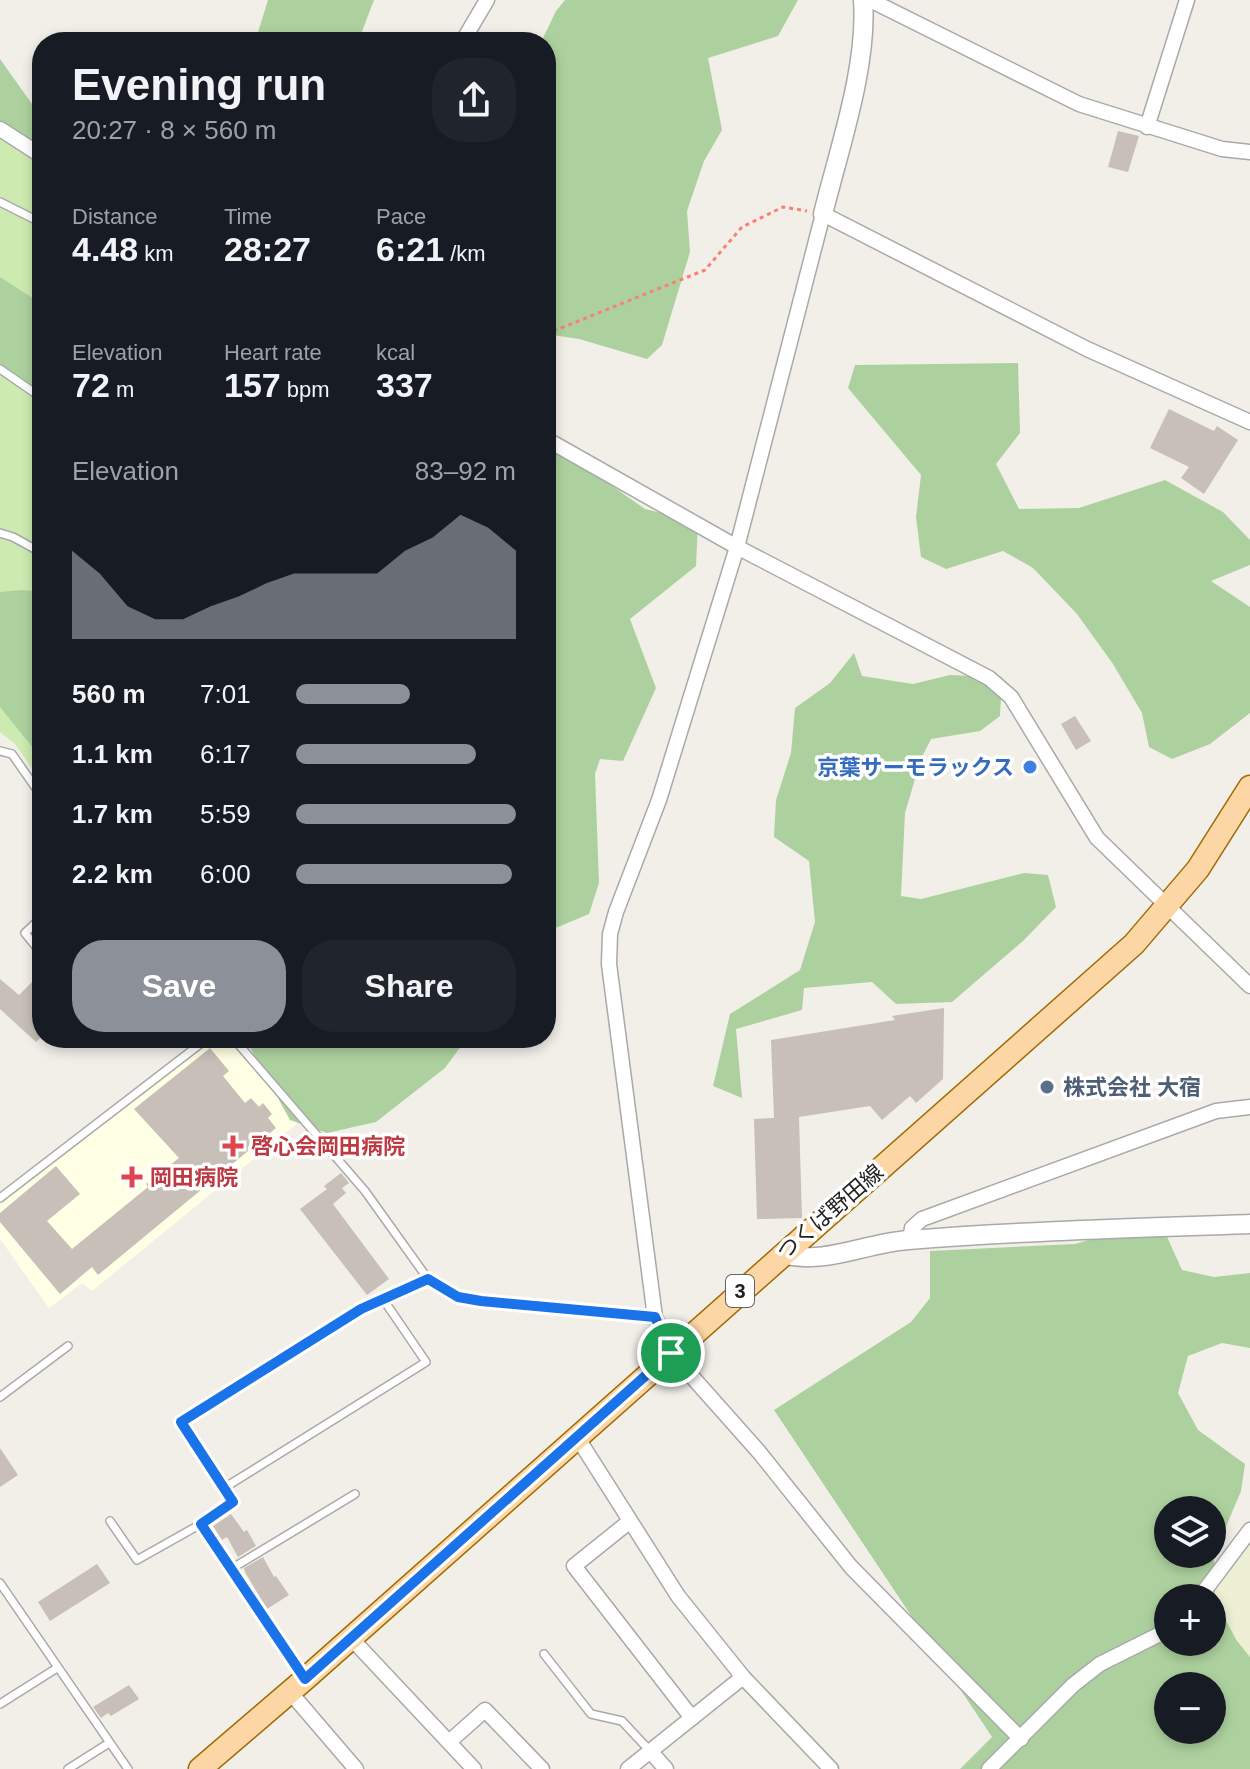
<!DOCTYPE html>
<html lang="en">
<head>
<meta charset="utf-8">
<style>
	body { margin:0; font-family:Helvetica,"Noto Sans JP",sans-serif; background:#20242c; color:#f1f3f6; height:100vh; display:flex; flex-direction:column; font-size:30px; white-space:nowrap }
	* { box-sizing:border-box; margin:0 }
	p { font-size:26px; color:#9ea1a6 }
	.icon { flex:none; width:44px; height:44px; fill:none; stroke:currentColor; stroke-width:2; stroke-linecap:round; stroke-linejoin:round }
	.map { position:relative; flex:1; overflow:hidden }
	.panel { position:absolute; left:32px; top:32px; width:524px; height:1016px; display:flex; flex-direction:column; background:#171b24; border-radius:32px; box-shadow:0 4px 12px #0003 }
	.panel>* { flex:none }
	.buttons { position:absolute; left:1154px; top:1496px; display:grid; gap:16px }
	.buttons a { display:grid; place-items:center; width:72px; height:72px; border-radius:50%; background:#171b24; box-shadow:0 4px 12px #0003; font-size:40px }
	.pin { position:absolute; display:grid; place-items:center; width:68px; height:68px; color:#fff; margin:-34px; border:4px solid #fff; border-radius:50%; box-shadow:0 2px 8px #0007 }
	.round { display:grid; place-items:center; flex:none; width:84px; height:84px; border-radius:32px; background:#20242c }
	.head { display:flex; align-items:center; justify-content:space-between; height:136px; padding:0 40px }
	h1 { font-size:44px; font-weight:700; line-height:60px }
	.stats { display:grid; grid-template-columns:repeat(3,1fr); gap:12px; height:136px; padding:8px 40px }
	.stats div { display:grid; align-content:center }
	.stats b { font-size:34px; font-weight:700 }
	.stats small { font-size:22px; font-weight:400 }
	.stats p { font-size:22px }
	.chart { height:224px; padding:16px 40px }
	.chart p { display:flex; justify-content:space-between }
	.chart svg { width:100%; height:144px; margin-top:8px; fill:#8c9099; opacity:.7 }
	.cta { display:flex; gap:16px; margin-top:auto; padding:16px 40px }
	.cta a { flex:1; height:92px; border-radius:32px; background:#8c9099; color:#fff; font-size:32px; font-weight:700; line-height:92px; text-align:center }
	.cta a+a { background:#20242c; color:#f1f3f6 }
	ul { padding:0 40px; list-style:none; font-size:26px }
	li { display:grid; grid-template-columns:128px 96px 1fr; align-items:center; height:60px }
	li i { height:20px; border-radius:10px; background:#8c9099 }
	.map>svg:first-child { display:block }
	.education { fill:#ffffe5 }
	.farmland { fill:#eef0d5 }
	.grass { fill:#cdebb0 }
	.forest { fill:#add19e; fill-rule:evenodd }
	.building { fill:#c7bfb8 }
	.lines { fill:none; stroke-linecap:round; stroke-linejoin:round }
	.service-casing { stroke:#a9a9a9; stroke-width:10 }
	.minor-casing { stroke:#a9a9a9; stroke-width:17 }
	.tertiary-casing { stroke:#a9a9a9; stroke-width:21 }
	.primary-casing { stroke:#a06b00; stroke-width:25 }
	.path { stroke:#fa8072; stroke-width:3; stroke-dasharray:4 4; stroke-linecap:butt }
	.service { stroke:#fff; stroke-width:7 }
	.minor { stroke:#fff; stroke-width:14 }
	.tertiary { stroke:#fff; stroke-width:18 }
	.primary { stroke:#fcd6a4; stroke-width:22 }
	.route-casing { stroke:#fff; stroke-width:16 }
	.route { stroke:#1a73e8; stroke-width:10 }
	.shop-dot { fill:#3f7fe0; stroke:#fff; stroke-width:3 }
	.service-dot { fill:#5c6f8a; stroke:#fff; stroke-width:3 }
	.health-dot { fill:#e0444e; stroke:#fff; stroke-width:3 }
	.labels { text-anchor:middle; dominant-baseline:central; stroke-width:7; stroke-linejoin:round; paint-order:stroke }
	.shield { fill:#fff; stroke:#646464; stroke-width:2 }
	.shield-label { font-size:20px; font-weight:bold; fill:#222 }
	.shop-label { font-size:22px; font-weight:bold; fill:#366cbe; stroke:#fff; text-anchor:end }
	.service-label { font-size:22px; font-weight:bold; fill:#4e5e75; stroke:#fff; text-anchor:start }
	.health-label { font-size:22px; font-weight:bold; fill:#be3a42; stroke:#fff; text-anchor:start }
	.street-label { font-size:22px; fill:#222; stroke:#fff }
</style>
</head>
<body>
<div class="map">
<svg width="1250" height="1769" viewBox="0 0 1250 1769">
	<rect width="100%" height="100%" fill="#f2efe9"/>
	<path class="education" d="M215,1038H226L237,1048L300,1121L92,1291L82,1283L49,1308L0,1239V1202Z"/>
	<path class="farmland" d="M1250,1538V1675L1212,1598H1200Z"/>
	<path class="grass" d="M0,135L42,161V783L15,744L0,732Z"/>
	<g class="forest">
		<path d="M268,0H374L358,42H255Z"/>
		<path d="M565,0H798L778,36L708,58L722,130L704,161L687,211L690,252L662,345L647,359L579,339L546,334V42H541L556,11Z"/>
		<path d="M0,59L42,118V162L0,123Z"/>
		<path d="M0,277L42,304V401L0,366Z"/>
		<path d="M1018,363L1020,433L996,464L1019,509L1079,508L1165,480L1223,512L1250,540V565L1211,581L1250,607V713L1210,744L1172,759L1149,747L1142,713L1113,664L1077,614L1033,568L1003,551L946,569L921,557L916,517L921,475L848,388L855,365Z"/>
		<path d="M546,440L645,509L698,522L696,566L630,619L656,688L623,761L600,759L595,774L599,883L589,914L546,932V687L551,561L546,547Z"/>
		<path d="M22,590L42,592V759L0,707V592Z"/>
		<path d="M854,653L862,676L913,684L950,675L1002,677L1000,716L980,731L931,739L921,759L905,813L901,896L921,899L1024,873L1048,875L1056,907L1024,940L952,1002L896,1004L872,982L804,988L802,1010L736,1029L742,1098L713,1086L730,1014L800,970L815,922L809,861L774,837L776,800L791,753L795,708L830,683Z"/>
		<path d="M245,1038H467L445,1068L376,1122L327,1133L290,1120Z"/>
		<path d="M1159,1219L1182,1270L1214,1277L1250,1273V1348L1222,1343L1188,1356L1178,1393L1198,1430L1245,1464L1241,1491L1214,1555L1215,1600L1237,1641L1250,1657V1769H960L992,1737L774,1410L911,1322L930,1298V1251L1075,1244ZM1168,1510H1212V1554H1168ZM1168,1598H1212V1642H1168ZM1168,1686H1212V1730H1168Z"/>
	</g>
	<g class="building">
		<path d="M1118,131L1139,136L1128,172L1108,167Z"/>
		<path d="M1169,409L1214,431L1217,426L1238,440L1204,494L1181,478L1189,467L1150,448Z"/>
		<path d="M1075,716L1091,741L1076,750L1061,724Z"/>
		<path d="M42,972V1036L36,1042L0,1009V979L19,995Z"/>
		<path d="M944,1008L943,1079L916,1103L910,1096L882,1120L870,1106L799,1117L802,1218L757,1219L754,1119L774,1118L771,1040L895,1020L892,1016Z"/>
		<path d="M210,1048L229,1071L223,1076L245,1103L251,1098L259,1107L263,1103L272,1114L268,1118L276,1128L98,1275L92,1267L60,1294L0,1222V1213L56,1166L80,1194L47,1221L72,1249L148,1187L146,1184L179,1158L134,1109Z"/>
		<path d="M341,1173L349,1183L342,1188L346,1193L333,1204L389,1279L367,1295L300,1209L327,1189L324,1186Z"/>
		<path d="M0,1448L18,1475L0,1487Z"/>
		<path d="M231,1514L244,1532L247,1530L256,1546L238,1557L227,1537L222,1540L213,1526Z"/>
		<path d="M263,1557L274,1577L276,1576L289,1595L267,1609L245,1572L244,1568Z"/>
		<path d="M97,1564L110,1583L50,1621L38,1602Z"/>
		<path d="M129,1685L139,1699L111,1716L108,1713L101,1718L93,1707Z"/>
	</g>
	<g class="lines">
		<g class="service-casing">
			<g id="service">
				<path d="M0,202L42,223"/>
				<path d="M0,369L42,398"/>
				<path d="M0,533L13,537L42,553"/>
				<path d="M546,547L549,550L546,563"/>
				<path d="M0,751L12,754L42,797"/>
				<path d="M42,917L25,933L42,954"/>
				<path d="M233,1038L365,1191L428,1279L458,1297L481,1301L655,1317"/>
				<path d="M0,1198L208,1038"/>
				<path d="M0,1397L68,1346"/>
				<path d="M224,1488L426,1362L383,1299"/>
				<path d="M110,1521L137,1560L201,1524"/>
				<path d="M231,1569L355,1494"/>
				<path d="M0,1583L128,1769"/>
				<path d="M544,1654L591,1714L622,1721L650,1751"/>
				<path d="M303,1675L201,1524L233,1502L181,1422L361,1309L428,1279"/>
				<path d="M0,1704L57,1668"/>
				<path d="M68,1769L109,1743"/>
			</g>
		</g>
		<g class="minor-casing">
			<g id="minor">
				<path d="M870,0L1079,104L1222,149L1250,152"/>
				<path d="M464,39L487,0"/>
				<path d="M1147,127L1187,0"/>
				<path d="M0,129L42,156"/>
				<path d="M546,439L737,547L989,678L1011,697L1097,838L1250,986"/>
				<path d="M910,1240L912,1228L922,1219L1216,1111L1250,1107"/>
				<path d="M577,1437L678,1596L743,1677L831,1769"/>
				<path d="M630,1521L574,1566L692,1718"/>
				<path d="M1199,1598L1250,1530"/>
				<path d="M350,1637L474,1769"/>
				<path d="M290,1692L356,1769"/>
				<path d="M1021,1739L851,1567L759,1452L671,1353L655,1317L609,964L610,934L616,912L659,800L737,547L823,214L1087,349L1250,422"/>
				<path d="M449,1742L485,1710L542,1769"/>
				<path d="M650,1751L666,1769"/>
				<path d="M628,1769L743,1677"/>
				<path d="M989,1769L1073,1685L1100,1664L1168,1630"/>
			</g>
		</g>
		<g class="tertiary-casing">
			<g id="tertiary">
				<path d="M823,214C839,149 868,66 863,0"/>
				<path d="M781,1254C828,1265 861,1244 908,1240C1021,1231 1136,1228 1250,1224"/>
			</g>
		</g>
		<g class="primary-casing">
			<path id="primary" d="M200,1769L305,1679L1134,944L1198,869L1250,787"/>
		</g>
		<path class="path" d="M546,334L705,270L742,227L783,207L807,211"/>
		<use href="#service" class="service"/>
		<use href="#minor" class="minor"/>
		<use href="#tertiary" class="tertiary"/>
		<use href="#primary" class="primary"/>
	</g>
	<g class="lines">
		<g class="route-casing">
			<path id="route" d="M428,1279L458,1297L481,1301L655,1317L671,1353L305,1679L201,1524L233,1502L181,1422L361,1309Z"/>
		</g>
		<use href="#route" class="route"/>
	</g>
	<circle class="shop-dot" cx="1030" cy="767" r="8"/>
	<circle class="service-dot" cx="1047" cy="1087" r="8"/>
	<g class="health-dot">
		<path d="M229 1134h8v8h8v8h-8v8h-8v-8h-8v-8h8z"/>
		<path d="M128 1165h8v8h8v8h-8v8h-8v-8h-8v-8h8z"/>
	</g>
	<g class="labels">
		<rect class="shield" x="726" y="1275" width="28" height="32" rx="6"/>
		<g class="shield-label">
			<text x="740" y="1291">3</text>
		</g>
		<g class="shop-label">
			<text x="1014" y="767">京葉サーモラックス</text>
		</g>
		<g class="service-label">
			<text x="1063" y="1087">株式会社 大宿</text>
		</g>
		<g class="health-label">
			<text x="251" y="1146">啓心会岡田病院</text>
			<text x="150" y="1177">岡田病院</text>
		</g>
		<g class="street-label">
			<text transform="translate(830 1212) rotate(-41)">つくば野田線</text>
		</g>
	</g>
</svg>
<div class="buttons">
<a><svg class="icon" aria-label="layers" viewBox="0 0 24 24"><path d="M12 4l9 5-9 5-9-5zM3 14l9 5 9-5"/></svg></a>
<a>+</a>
<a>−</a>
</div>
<div class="pin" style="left:671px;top:1353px;background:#1e9e55"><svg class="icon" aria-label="arrive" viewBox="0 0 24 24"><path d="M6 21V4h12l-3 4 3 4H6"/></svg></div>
<section class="panel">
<div class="head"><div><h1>Evening run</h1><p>20:27 · 8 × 560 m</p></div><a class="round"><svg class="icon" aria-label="share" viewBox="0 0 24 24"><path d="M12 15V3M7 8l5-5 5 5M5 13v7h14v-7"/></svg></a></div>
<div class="stats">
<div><p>Distance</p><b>4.48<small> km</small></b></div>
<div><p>Time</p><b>28:27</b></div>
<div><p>Pace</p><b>6:21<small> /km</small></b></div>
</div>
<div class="stats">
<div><p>Elevation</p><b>72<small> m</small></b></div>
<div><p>Heart rate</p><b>157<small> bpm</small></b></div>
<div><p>kcal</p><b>337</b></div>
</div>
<div class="chart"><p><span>Elevation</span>83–92 m</p>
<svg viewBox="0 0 160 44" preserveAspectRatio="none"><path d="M0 44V17L10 24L20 34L30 38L40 38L50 34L60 31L70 27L80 24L90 24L100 24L110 24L120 17L130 13L140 6L150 10L160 17V44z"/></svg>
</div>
<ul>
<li><b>560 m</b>7:01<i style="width:52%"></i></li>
<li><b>1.1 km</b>6:17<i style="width:82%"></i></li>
<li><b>1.7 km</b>5:59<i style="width:100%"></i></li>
<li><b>2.2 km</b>6:00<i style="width:98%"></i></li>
</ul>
<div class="cta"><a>Save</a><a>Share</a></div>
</section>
</div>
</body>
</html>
